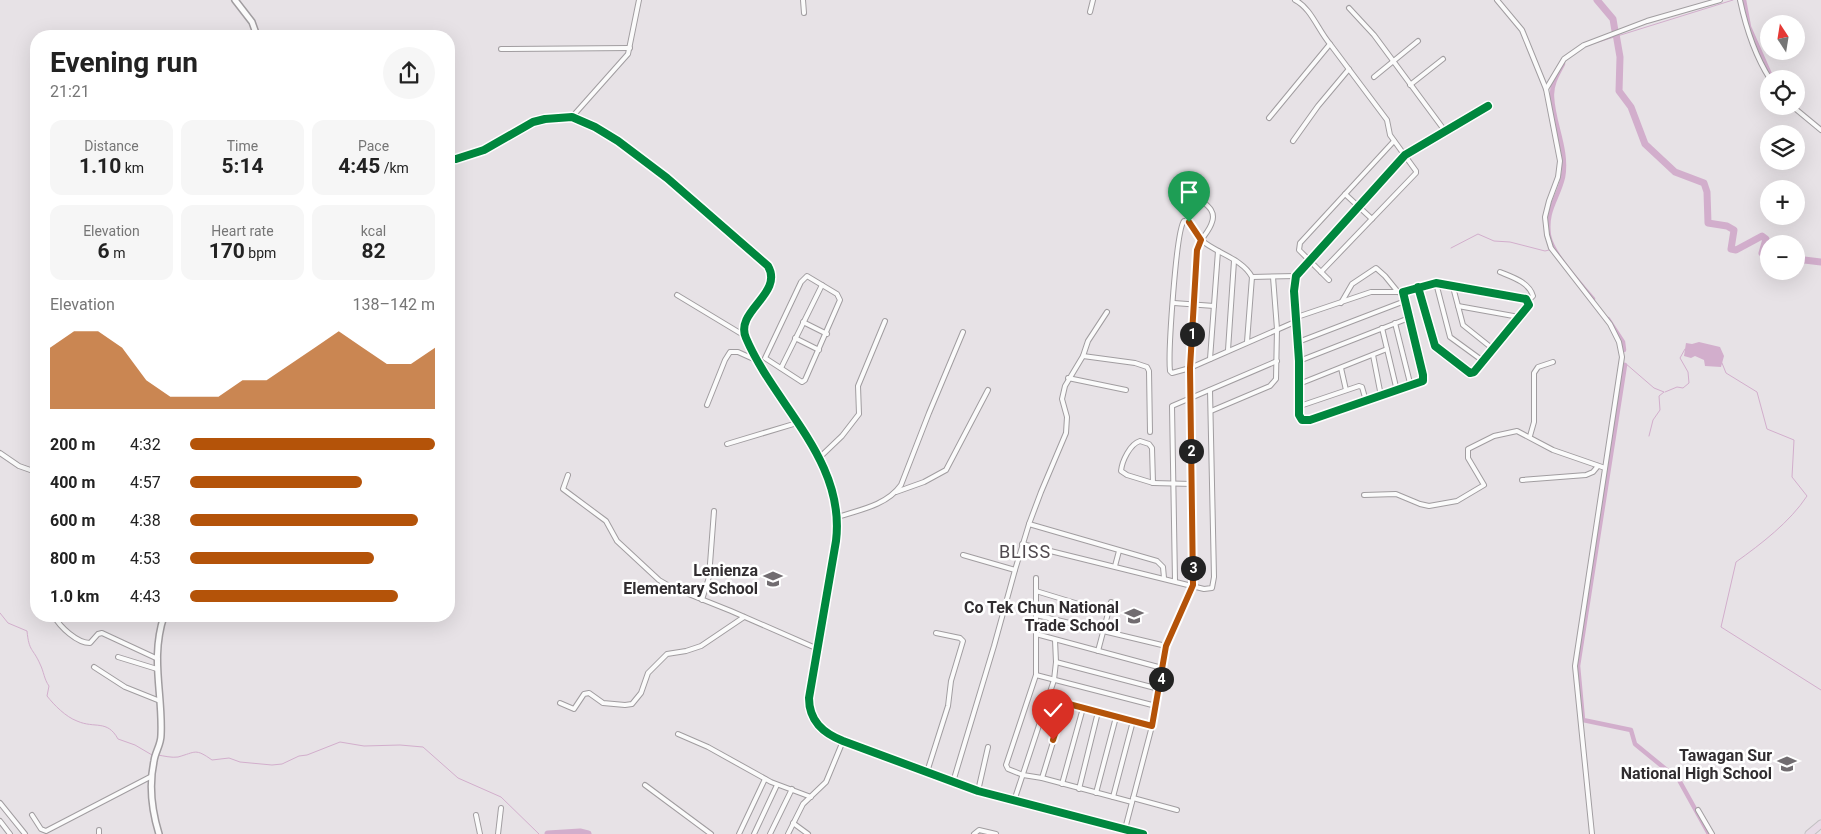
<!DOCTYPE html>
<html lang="en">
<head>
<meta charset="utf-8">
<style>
	body { margin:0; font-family:Roboto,sans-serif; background:#f6f6f6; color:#222; height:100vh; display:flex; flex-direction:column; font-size:19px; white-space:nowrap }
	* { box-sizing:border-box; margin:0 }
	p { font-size:16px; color:#767676 }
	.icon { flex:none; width:28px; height:28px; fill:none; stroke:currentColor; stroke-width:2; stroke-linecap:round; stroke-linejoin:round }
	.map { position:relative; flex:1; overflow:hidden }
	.sheet { position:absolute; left:30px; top:30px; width:425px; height:592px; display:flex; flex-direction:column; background:#fff; border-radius:20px; box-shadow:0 5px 20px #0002 }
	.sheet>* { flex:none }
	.needle { width:32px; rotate:348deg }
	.fabs { position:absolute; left:1760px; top:15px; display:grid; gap:10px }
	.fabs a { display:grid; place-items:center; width:45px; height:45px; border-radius:50%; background:#fff; box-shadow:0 5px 20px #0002; font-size:25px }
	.pin { position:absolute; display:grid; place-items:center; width:42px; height:42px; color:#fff; margin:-51px -21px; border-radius:50% 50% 50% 0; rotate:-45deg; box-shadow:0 0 5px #0007 }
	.pin .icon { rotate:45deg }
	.km { position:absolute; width:25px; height:25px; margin:-12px; border-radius:50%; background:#222; color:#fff; font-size:14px; line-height:25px; text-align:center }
	.round { display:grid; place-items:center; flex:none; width:52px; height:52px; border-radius:26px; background:#f6f6f6 }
	.summary { display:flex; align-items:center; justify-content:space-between; height:85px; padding:0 20px }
	h1 { font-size:28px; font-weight:700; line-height:38px }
	.metrics { display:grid; grid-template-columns:repeat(3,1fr); gap:8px; height:85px; padding:5px 20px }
	.metrics div { display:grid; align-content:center; border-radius:12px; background:#f6f6f6; text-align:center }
	.metrics b { font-size:21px; font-weight:700 }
	.metrics small { font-size:14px; font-weight:400 }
	.metrics p { font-size:14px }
	.chart { height:140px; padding:10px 20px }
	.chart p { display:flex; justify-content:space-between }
	.chart svg { width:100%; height:90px; margin-top:5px; fill:#b45309; opacity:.7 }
	ul { padding:0 20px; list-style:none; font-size:16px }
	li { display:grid; grid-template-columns:80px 60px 1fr; align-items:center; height:38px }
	li i { height:12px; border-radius:6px; background:#b45309 }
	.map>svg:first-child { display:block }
	.water { fill:#d2aecc }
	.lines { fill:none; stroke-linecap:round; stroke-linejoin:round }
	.stream { stroke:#d2aecc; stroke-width:1 }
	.canal { stroke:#d2aecc; stroke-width:4.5 }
	.river { stroke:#d2aecc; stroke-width:7 }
	.street-casing { stroke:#a19da0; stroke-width:6 }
	.secondary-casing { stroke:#a19da0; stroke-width:8 }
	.highway-casing { stroke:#c1bfc1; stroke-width:9 }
	.street { stroke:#fbfbfb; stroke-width:4 }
	.secondary { stroke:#fbfbfb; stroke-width:5 }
	.highway { stroke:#e7dbe6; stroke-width:7 }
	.cycleway-casing { stroke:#fff; stroke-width:11 }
	.cycleway { stroke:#00873e; stroke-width:8 }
	.route-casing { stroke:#fff; stroke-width:10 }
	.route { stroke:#b45309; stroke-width:6 }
	.labels { text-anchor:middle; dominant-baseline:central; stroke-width:5; stroke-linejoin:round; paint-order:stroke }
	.poi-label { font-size:16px; font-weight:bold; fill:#312d30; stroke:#fff; text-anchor:end }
	.neighbourhood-label { font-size:18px; letter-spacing:1px; fill:#50494f; stroke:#fff }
</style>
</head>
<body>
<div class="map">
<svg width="1821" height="834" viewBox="0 0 1821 834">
	<rect width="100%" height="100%" fill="#e7e2e6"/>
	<path class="water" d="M1699,342L1720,347L1724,356L1721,367L1705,366L1704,360L1695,356L1691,358L1684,356L1686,343L1692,344Z"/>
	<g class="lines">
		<g class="stream">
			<path d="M1595,43L1733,0"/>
			<path d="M1451,248L1478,234L1494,241L1510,242L1545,251L1549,250"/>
			<path d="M1625,363L1654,388L1664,392L1659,396L1660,410L1653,420L1649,436"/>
			<path d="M1722,363L1726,373L1757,392L1767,429L1794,440L1792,477L1807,496C1790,522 1761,544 1736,562L1721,627L1821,690"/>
			<path d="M1665,392L1677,387L1683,388L1689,383L1688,372L1680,358L1685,349"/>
			<path d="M0,613L8,623L27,631C29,652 33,648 40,664C44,672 44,679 49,686L47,696C54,705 66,717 77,721C95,729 107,719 118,739L135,745L152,755"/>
			<path d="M158,755C164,756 172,758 178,757C196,752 195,748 212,760L229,758L240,762L272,765L282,764L299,756L307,755L340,742L364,746L400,745L423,747L458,778L501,797L539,834"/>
		</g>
		<g class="canal">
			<path d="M1744,0L1749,27L1772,79"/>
			<path d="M1563,64C1557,75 1551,85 1552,97C1553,123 1568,150 1563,177C1558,199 1545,210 1549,236C1553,255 1580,283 1593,299"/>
			<path d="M1608,319L1623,342L1624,350"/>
			<path d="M1625,365L1578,666L1583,720L1631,730L1635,744L1679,780L1709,834"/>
		</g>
		<g class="river">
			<path d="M1597,0L1613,19L1615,31"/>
			<path d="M1616,34L1620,57L1619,91L1631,107L1645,144L1675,172L1704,183L1707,192L1708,223L1727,226L1734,230L1731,249L1736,250L1762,236L1766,239L1762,253L1769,254"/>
			<path d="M1796,259L1821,262"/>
			<path d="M548,834L580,832L588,834"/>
		</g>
		<g class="street-casing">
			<g id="street">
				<path d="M803,0L804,13"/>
				<path d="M1295,0C1311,8 1318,30 1330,44"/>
				<path d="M1497,0L1522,30L1546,89L1560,161L1558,177L1549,201L1545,217L1547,235L1551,248L1610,324L1619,342L1622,357L1575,666L1592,834"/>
				<path d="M1740,0C1746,28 1754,54 1770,79"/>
				<path d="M1349,8L1374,35L1445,131"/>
				<path d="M1090,12L1093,0"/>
				<path d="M501,49L630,48"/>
				<path d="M1374,77L1418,41"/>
				<path d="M1410,85L1443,59"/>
				<path d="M1546,89L1564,59L1584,45L1647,21L1720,0"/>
				<path d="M1792,106L1821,130"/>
				<path d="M572,117L628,54L639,0"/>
				<path d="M1269,118L1330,44L1387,120L1390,135L1416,171V173L1321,272"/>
				<path d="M1293,141L1318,106L1349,69"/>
				<path d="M1185,177C1188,182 1190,189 1195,194C1202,203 1217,208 1212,222C1209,233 1199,239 1197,250L1190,368L1172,373L1170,371C1168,353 1176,230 1184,221L1189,222C1192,228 1195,234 1200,239C1215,253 1242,258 1252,277L1247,342"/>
				<path d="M1345,194L1372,219"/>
				<path d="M1500,272C1512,277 1529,282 1533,296L1528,301"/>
				<path d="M807,276L837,294L840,300L805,380L802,382L765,358L801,282Z"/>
				<path d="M1252,277L1296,276"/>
				<path d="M1329,280L1299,250L1300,243L1394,141"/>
				<path d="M1436,283L1450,337L1483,361"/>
				<path d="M1418,287L1435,346L1470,373L1474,372L1529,305L1526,299L1436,283L1403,292L1423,375V381L1310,420H1302L1299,415V361L1294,291L1296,276L1405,155L1488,106"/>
				<path d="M1453,287L1463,325L1493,349"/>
				<path d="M677,295L745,336"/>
				<path d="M1174,303L1214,306"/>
				<path d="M1341,303L1352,284L1376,268L1385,276L1398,292"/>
				<path d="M1458,306L1519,317"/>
				<path d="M1107,312L1088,341L1083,356L1065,386L1062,399L1067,417L1066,433L1041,492L1029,524L1157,561L1163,567L1164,578"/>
				<path d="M1297,317L1371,292H1403"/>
				<path d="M803,322L827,334"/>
				<path d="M1395,323L1411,387"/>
				<path d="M1382,328L1397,391"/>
				<path d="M795,338L819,350"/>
				<path d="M1298,342L1405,301"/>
				<path d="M1228,350L1234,261"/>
				<path d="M1373,355L1381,396"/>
				<path d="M1083,356L1135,363L1147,367L1149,371L1150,432"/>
				<path d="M1210,359L1218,251"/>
				<path d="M1299,361L1409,318"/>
				<path d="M781,368L822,285"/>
				<path d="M1341,368L1346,390"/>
				<path d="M1068,378L1126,390"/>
				<path d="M1299,384L1387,349"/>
				<path d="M707,405L725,360L730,352H738L758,361"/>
				<path d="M1300,406L1359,386L1362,387L1366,401"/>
				<path d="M1211,411L1270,386L1276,379L1277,329L1273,277"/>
				<path d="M1530,436L1534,422V373L1538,367L1553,362"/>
				<path d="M1140,441L1149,444L1152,448L1153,483L1127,475L1121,471C1122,461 1130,444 1140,441Z"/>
				<path d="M727,444L797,423"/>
				<path d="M0,453L19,466L36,472"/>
				<path d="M819,458L842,436L859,414L858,386L885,321"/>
				<path d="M568,475L563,489L606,521L617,541L659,580L671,587L731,611L818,649"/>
				<path d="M1522,480L1586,475L1593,472L1598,466"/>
				<path d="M1153,483L1192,484"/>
				<path d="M896,492L924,482L946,470L988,390"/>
				<path d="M1364,495L1396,494L1420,504L1429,506L1457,501L1484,485L1468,458V449L1494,436L1517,431L1553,450L1605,468"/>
				<path d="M837,517C860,510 887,505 901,485L929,413L963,332"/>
				<path d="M1022,544L1204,589L1212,588L1214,577L1210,390"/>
				<path d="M1115,566L1119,551"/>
				<path d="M1015,570L1029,524"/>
				<path d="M1036,578V634L1162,668"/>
				<path d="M1175,581L1172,406L1277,361"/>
				<path d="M1036,591L1108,613"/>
				<path d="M702,600L709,577L714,511"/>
				<path d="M1036,615L1166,646"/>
				<path d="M54,616C60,627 77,643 90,643L98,634L102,633L158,659"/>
				<path d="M1036,634V675L1006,765L1008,769L1023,775L1042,778L1132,802"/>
				<path d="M1098,651L1111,602"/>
				<path d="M118,657L157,669"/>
				<path d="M1056,662L1159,689"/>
				<path d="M94,667L125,687L160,701"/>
				<path d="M1036,675L1156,706"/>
				<path d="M1048,698L1152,726"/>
				<path d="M560,703L574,709L584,694L589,693L603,703L625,705L632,704L641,693L648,673L667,654L686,651L701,646L744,617"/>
				<path d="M678,734L708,747L771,782L811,797"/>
				<path d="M927,772L948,706L951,681L963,641L960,638L936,633"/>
				<path d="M1042,778L1065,703"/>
				<path d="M953,782L994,646L1015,570L963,555"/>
				<path d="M1062,784L1083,708"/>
				<path d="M645,785L711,834"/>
				<path d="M1079,789L1098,712"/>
				<path d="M978,791L988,747"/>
				<path d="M1096,793L1116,717"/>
				<path d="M1113,797L1133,721"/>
				<path d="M1133,798L1177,810"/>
				<path d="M1014,801L1054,680L1056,662L1055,640"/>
				<path d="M0,803L25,834"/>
				<path d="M1698,810L1712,834"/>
				<path d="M32,815L41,829L46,831L152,776"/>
				<path d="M476,815L480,834"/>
				<path d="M0,821L10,834"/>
				<path d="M793,823L808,834"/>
				<path d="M1125,829L1152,726L1166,646L1193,585L1190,368L1297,321"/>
				<path d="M99,830V834"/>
				<path d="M498,834L501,808"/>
				<path d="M739,834L765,779"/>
				<path d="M754,834L777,785"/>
				<path d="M770,834L792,789"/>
				<path d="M788,834L803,804L826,782L843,741"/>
				<path d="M974,834L979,830L996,834"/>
			</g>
		</g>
		<g class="secondary-casing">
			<g id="secondary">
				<path d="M235,0L252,22L257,36"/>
				<path d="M449,159H456L484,150L533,122L545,119L572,117L595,127L618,141L667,178L768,266C784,294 734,311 746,338C775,406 846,460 836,541L809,698C809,721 823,733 843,741L978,791L1143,834"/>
				<path d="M159,834C152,811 149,784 154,761C155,752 161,745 161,735C163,694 150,658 164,616"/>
			</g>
		</g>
		<g class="highway-casing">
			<path id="highway" d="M1809,834L1821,824"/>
		</g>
		<use href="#street" class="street"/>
		<use href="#secondary" class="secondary"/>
		<use href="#highway" class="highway"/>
		<g class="cycleway-casing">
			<g id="cycleway">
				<path d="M449,159H456L484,150L533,122L545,119L572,117L595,127L618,141L667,178L768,266C784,294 734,311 746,338C775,406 846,460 836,541L809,698C809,721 823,733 843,741L978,791L1143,834"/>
				<path d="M1418,287L1435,346L1470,373L1474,372L1529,305L1526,299L1436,283L1403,292L1423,375V381L1310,420H1302L1299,415V361L1294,291L1296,276L1405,155L1488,106"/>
			</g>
		</g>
		<use href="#cycleway" class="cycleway"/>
	</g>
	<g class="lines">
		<g class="route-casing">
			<path id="route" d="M1053,740L1065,703L1152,726L1166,646L1193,585L1190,368L1197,250L1201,240L1189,222"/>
		</g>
		<use href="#route" class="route"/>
	</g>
	<defs>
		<g id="school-bare" transform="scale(1.5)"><path d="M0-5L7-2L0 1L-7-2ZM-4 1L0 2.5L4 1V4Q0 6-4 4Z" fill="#716c70" stroke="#fff" stroke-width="2.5" paint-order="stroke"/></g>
	</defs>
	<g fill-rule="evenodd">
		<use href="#school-bare" x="773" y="579"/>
		<use href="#school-bare" x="1134" y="616"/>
		<use href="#school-bare" x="1787" y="764"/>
	</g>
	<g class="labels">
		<g class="poi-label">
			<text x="758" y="570">Lenienza<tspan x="758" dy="18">Elementary School</tspan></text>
			<text x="1119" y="607">Co Tek Chun National<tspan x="1119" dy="18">Trade School</tspan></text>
			<text x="1772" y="755">Tawagan Sur<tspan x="1772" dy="18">National High School</tspan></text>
		</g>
		<g class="neighbourhood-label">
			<text x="1025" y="551">BLISS</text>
		</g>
	</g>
</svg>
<div class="fabs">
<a><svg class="needle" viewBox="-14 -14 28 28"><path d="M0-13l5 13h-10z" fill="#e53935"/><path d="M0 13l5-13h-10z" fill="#767676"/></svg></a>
<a><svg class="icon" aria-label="locate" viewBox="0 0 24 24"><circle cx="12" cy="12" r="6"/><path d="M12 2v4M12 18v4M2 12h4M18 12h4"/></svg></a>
<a><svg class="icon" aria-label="layers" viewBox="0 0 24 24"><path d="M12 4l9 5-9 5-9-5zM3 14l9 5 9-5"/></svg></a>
<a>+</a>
<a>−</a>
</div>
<div class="pin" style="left:1189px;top:222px;background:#1e9e55"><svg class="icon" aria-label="arrive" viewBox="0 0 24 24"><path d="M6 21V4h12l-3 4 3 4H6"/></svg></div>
<div class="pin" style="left:1053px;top:740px;background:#d93025"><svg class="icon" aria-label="check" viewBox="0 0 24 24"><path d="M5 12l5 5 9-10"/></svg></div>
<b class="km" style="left:1192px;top:334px">1</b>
<b class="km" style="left:1191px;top:451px">2</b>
<b class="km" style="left:1193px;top:568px">3</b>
<b class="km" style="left:1161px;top:679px">4</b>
<section class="sheet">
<div class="summary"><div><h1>Evening run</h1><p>21:21</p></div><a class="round"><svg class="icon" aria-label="share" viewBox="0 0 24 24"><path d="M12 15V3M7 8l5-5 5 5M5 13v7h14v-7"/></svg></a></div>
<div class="metrics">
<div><p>Distance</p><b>1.10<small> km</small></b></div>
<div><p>Time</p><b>5:14</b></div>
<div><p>Pace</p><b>4:45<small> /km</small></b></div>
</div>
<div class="metrics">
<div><p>Elevation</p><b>6<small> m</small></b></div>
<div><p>Heart rate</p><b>170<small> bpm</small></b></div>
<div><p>kcal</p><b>82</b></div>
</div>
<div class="chart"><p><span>Elevation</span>138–142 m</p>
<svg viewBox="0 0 160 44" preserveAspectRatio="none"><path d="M0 44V14L10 6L20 6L30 14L40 30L50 38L60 38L70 38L80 30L90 30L100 22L110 14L120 6L130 14L140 22L150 22L160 14V44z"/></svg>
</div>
<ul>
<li><b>200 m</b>4:32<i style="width:100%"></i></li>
<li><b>400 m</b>4:57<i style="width:70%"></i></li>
<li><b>600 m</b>4:38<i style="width:93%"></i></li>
<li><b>800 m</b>4:53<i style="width:75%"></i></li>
<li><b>1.0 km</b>4:43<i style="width:85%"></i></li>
</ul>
</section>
</div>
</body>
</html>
